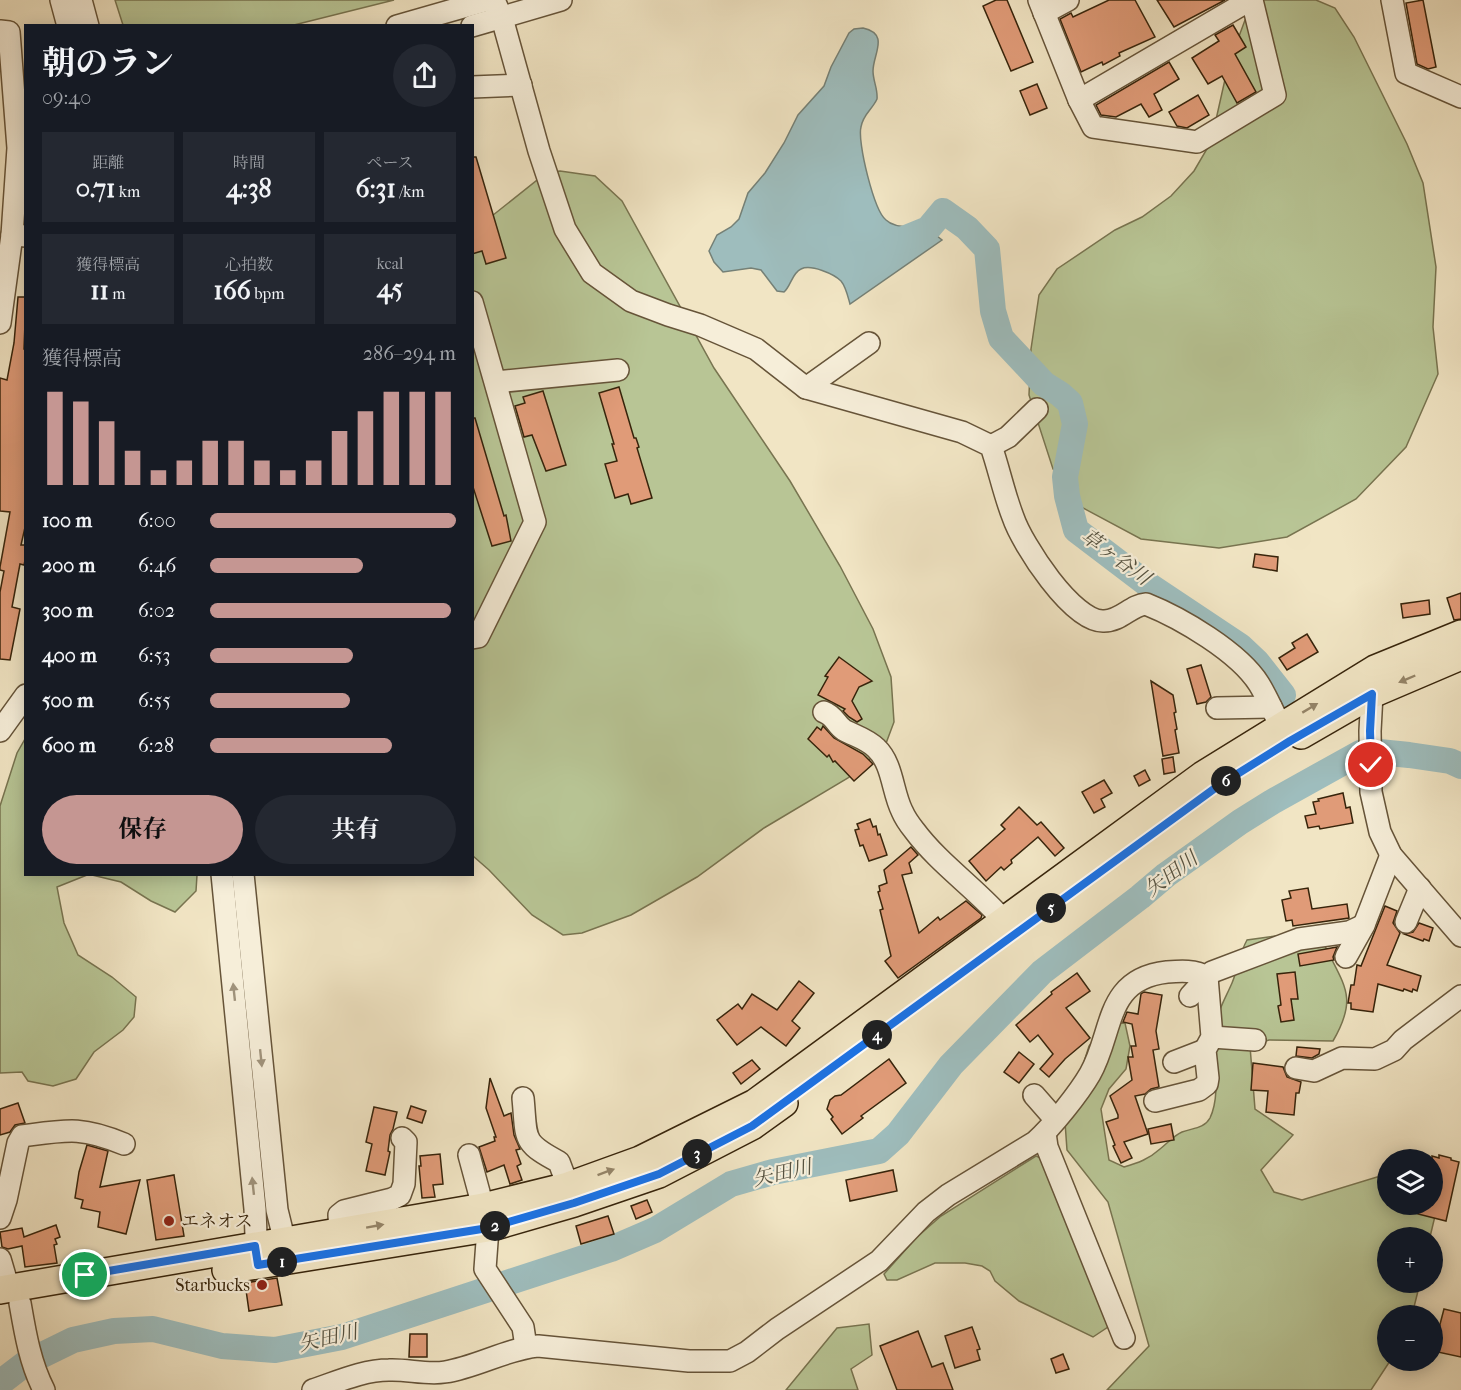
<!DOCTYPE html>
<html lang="ja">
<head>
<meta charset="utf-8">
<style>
	body { margin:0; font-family:"IM FELL French Canon","Noto Serif JP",serif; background:#242831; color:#f1f3f6; height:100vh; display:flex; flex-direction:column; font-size:22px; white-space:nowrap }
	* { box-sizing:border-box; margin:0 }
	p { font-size:20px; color:#9ea1a6 }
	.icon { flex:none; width:33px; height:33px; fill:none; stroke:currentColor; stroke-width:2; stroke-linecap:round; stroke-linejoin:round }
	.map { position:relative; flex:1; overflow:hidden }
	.drawer { position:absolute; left:24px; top:24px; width:450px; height:852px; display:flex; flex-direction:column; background:#171b24; border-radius:0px; box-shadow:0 3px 15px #0003 }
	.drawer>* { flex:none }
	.tools { position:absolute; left:1377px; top:1149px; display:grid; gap:12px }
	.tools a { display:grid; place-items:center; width:66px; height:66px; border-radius:50%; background:#171b24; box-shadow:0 3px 15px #0003; font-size:30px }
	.pin { position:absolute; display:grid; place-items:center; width:51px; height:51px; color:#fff; margin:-26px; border:3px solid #fff; border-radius:50%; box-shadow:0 2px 6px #0007 }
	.km { position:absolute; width:30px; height:30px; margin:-15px; border-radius:50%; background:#222; color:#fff; font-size:16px; line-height:30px; text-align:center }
	.round { display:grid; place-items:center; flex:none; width:63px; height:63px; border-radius:32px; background:#242831 }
	.overview { display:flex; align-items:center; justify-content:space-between; height:102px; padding:0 18px }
	h1 { font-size:33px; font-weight:700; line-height:45px }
	.figures { display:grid; grid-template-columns:repeat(3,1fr); gap:9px; height:102px; padding:6px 18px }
	.figures div { display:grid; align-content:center; border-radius:0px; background:#242831; text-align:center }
	.figures b { font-size:26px; font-weight:700 }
	.figures small { font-size:16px; font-weight:400 }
	.figures p { font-size:16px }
	.chart { height:168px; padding:12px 18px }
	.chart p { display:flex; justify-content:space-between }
	.chart svg { width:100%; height:108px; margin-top:6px; stroke:#c59692; stroke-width:6 }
	.cta { display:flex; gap:12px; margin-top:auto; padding:12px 18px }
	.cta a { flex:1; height:69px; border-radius:36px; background:#c59692; color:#111; font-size:24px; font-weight:700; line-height:69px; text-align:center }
	.cta a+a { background:#242831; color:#f1f3f6 }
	ul { padding:0 18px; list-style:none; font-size:20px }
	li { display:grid; grid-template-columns:96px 72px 1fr; align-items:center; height:45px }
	li i { height:15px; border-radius:8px; background:#c59692 }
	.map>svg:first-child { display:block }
	.green { fill:#b8c595; stroke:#787450; stroke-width:1.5 }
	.water { fill:#9ebdbd; stroke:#758076; stroke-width:1.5 }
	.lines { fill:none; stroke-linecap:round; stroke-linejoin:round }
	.river { stroke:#9ebdbd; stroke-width:26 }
	.building { fill:#e09b78; stroke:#37240b; stroke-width:1.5 }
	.minor-casing { stroke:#665439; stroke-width:24 }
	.major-casing { stroke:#37240b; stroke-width:30 }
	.minor { stroke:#f6eed9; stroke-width:21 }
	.major { stroke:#f1e5c4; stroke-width:27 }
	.oneway { fill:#948468 }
	.oneway2 { fill:#a0937c }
	.route-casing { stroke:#fff; stroke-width:12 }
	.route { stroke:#1a73e8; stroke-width:8 }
	.poi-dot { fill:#8f2418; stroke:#f6eed9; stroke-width:2 }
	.labels { text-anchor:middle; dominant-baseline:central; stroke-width:4.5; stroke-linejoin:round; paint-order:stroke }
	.poi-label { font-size:18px; fill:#37240b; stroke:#f6eed9; text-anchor:start }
	.water-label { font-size:20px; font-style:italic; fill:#565240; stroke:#f6eed9 }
</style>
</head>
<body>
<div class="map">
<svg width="1461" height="1390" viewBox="0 0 1461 1390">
	<rect width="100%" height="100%" fill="#f1e5c4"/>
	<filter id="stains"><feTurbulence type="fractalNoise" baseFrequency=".00333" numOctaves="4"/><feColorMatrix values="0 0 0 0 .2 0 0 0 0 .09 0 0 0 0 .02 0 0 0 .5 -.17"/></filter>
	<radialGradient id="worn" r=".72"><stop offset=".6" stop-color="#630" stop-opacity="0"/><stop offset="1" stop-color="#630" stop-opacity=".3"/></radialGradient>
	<g class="green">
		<path d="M115,0H394L294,25H123Z"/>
		<path d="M1261,0H1316L1335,8L1354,37L1407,144L1423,183L1436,267L1433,327L1438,374L1406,447L1356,499L1287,537L1219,548L1141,539L1083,508L1053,469L1029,395L1031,349L1039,295L1057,269L1115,230L1142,217L1171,196L1194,171L1211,142L1228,66L1245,20Z"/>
		<path d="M560,171L595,176L622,201L714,368L790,481L840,566L873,629L891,677L894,722L885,746L848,778L764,828L697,877L631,915L582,933L563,935L532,915L489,870L473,856V231L546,173Z"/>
		<path d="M25,739L26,874L87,875L57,887L64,923L78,955L112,977L136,997L134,1017L123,1030L94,1052L76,1079L53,1086L28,1081L22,1072L0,1073V806L17,753Z"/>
		<path d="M92,875H197L196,891L175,912L151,901L121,882Z"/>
		<path d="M1334,928L1352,935L1325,946C1345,987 1358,998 1333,1041L1269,1040L1250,1046L1255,1109L1293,1135L1261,1170L1274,1192L1302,1200L1377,1177H1387L1388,1204L1400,1205L1401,1207L1435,1216L1430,1237L1388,1238V1282L1420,1283L1412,1315L1388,1316V1360L1390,1361L1371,1390H1107L1149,1346L1108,1202L1067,1150L1065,1122L1089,1046L1106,1024L1125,1023L1130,1046L1126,1069L1109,1089L1101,1109L1109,1160L1124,1167C1138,1163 1149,1159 1160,1149C1168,1143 1173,1136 1182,1132C1192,1128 1204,1129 1210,1118C1223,1090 1210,1054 1215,1026C1217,1012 1226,997 1232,983C1238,969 1239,954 1247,940Z"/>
		<path d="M1036,1156L1043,1159L1111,1325L1093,1337L1019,1301L995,1281L990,1271L982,1266L965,1263H935L897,1280H887L884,1274L917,1237L941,1216Z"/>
		<path d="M869,1324L872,1355L851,1369L858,1390H786L837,1328Z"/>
	</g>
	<path class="water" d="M863,28C890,34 873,54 873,71C873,81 878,89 877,99C872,110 863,114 861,127C857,141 874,211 886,220C892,226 904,227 912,227H916L919,222L942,240L850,304C848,297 846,287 841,281C834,274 811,264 801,269C792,273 791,286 784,292L777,291L761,270L751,268L723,272L714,262L709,251L717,235L731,227L739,219L748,193L765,173L784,143L798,115L824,86L831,67L849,33L854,29Z"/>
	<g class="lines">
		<g class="river">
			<path d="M896,242L928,229L943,211L967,228L987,249L993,311L1001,338L1044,384L1060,394L1070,403L1075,424L1065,477L1067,496L1076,530L1147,584L1240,646L1257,662L1283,695"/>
			<path d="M0,1383L26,1363L73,1340L114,1331L153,1329L222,1346L275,1350L342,1337L611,1249L655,1230L731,1184L773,1172L879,1151L898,1134L951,1065L1042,972L1140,897L1166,875L1240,822L1272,802L1360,753L1379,752L1409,755L1450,761L1461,766"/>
		</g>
	</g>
	<g class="building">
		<path d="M996,0H1007L1033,62L1011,71L983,6Z"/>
		<path d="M1109,0H1135L1155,37L1119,53L1120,56L1103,65L1102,62L1081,72L1060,19L1071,13L1073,17Z"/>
		<path d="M1157,0H1225L1174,27Z"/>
		<path d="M1423,0L1436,67L1428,69L1417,64L1406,3Z"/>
		<path d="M1233,25L1246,47L1235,54L1256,92L1237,103L1222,76L1208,84L1192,58L1219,41L1215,35Z"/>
		<path d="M1169,62L1179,79L1154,94L1162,110L1149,117L1141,104L1116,117L1101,115L1096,105Z"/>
		<path d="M1037,84L1047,108L1030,115L1020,91Z"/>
		<path d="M1198,95L1209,115L1187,128L1177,126L1169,112Z"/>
		<path d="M472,157H476L506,258L486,264L482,251L472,254Z"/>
		<path d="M18,297H26L24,349H26V523L21,545H26V556L24,565L20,564L12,607L20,609L10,660L0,659V592L4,571L0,570V567L10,512L0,511V378L7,380L14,343Z"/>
		<path d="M619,387L634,438H636L639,447L637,448L652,498L631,504L628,494L615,498L605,464L617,461L612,444H614L599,393Z"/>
		<path d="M543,391L566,465L546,471L532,435L524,437L515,406L525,403L523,397Z"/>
		<path d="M472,418H475L504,516L506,515L511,541L492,546L472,484Z"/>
		<path d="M1255,554L1278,557L1277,571L1253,567Z"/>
		<path d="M1461,593V619L1454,620L1447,598Z"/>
		<path d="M1429,600L1430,614L1403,618L1401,604Z"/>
		<path d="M1307,634L1318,652L1287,670L1279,658L1295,648L1292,643Z"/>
		<path d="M839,657L872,681L859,687L852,701L862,719L857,722L849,717L843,711L845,709L818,695L828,677L825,676Z"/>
		<path d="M1201,665L1211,697L1206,702L1197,704L1187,669Z"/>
		<path d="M1151,681L1173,695L1176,712L1174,713L1177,729L1175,730L1179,753L1163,756Z"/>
		<path d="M823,726L834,738L863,754L873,764L854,781L835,761L833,762L829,755L827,757L808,739L817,727L821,730Z"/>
		<path d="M1173,757L1175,772L1164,774L1162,759Z"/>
		<path d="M1145,770L1150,780L1139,786L1134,776Z"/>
		<path d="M1104,780L1112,793L1101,799L1105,807L1094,813L1082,792Z"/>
		<path d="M1343,793L1346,808L1350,807L1353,823L1320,829L1319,826L1308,828L1305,816L1316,814L1313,802L1319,801L1318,799Z"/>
		<path d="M1019,807L1037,825L1041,822L1064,848L1055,856L1038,837L1011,860L1012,863L1004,870L1001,867L986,881L969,861L1005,829L1001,825Z"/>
		<path d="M870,819L873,827L876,826L878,835L880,834L887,855L869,861L863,845L860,846L855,830L859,829L857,824Z"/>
		<path d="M911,847L918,855L909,863L912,873L902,875L919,933L938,917L940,920L966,901L982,915L981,918L898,978L885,961L891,956L880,910L883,909L878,892L880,891L879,886L887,883L884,870Z"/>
		<path d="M1308,888L1312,909L1347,904L1349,918L1293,926L1292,920L1286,921L1282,900L1291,898L1289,891Z"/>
		<path d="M1385,906L1397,911L1393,923L1400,933L1387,965L1421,976L1417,991L1413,989L1412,992L1404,989L1403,991L1378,984L1373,1012L1351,1009V1003H1348L1351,985H1354L1357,965L1361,966Z"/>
		<path d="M1419,923L1433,928L1429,941L1424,939L1423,941L1404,934L1413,932Z"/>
		<path d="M1337,947L1333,957L1334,960L1300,966L1298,954Z"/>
		<path d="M1295,972L1298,999H1291L1294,1020L1281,1022L1278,1006L1281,1005L1277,974Z"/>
		<path d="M1077,973L1090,991L1066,1008L1090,1038L1065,1059L1049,1077L1040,1069L1053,1054L1038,1035L1030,1042L1016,1025L1052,994L1051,992Z"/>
		<path d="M799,981L814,993L792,1021L800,1028L786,1046L761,1027L737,1045L717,1020L738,1004L742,1009L752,994L777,1010Z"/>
		<path d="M1144,992L1162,995L1156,1031L1159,1049L1153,1050L1159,1087L1151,1089L1145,1094L1135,1096L1148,1134L1124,1142L1132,1158L1121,1163L1113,1146L1115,1145L1106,1122L1118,1118V1115L1110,1096L1132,1080L1128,1057H1133L1131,1046H1136L1132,1024L1123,1022L1127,1012L1138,1014L1141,994Z"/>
		<path d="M1297,1047L1320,1049L1319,1054L1312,1058L1296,1056Z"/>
		<path d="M1019,1052L1034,1064L1019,1083L1004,1072Z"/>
		<path d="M889,1059L906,1083L861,1116L863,1118L842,1134L831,1119L833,1117L827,1109L830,1100L835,1096L841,1095Z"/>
		<path d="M752,1060L760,1069L741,1084L733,1073Z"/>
		<path d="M1253,1063L1283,1067L1287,1077L1301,1082L1299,1093H1296L1294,1115L1266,1112L1268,1091L1251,1090Z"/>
		<path d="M490,1078L504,1116L511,1113L514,1135L520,1149L516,1150L521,1164L517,1166L522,1180L510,1184L504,1165L487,1172L479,1147L495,1141L494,1137H496L486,1108Z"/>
		<path d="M18,1103L25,1123L15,1125L10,1132L0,1135V1109Z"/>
		<path d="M411,1106L426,1111L422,1123L407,1118Z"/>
		<path d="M374,1107L397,1112L393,1129L390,1135L388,1151L390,1152L385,1175L366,1171L372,1144L366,1142Z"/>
		<path d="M1171,1124L1174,1140L1151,1144L1148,1129Z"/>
		<path d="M87,1145L108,1151L100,1187L140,1180L126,1234L98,1227L100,1212L81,1208L83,1200L75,1198L79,1172Z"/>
		<path d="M440,1154L443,1184L433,1185L435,1197L422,1198L419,1166H421L420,1156Z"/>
		<path d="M1439,1155L1451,1158V1160L1459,1162L1446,1221L1418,1214L1420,1204H1432V1156L1439,1158Z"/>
		<path d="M893,1170L897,1191L850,1201L846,1180Z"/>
		<path d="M174,1175L184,1236L156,1240L147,1180Z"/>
		<path d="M647,1200L652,1212L636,1219L631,1206Z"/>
		<path d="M608,1216L614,1234L581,1244L576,1226Z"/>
		<path d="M56,1225L60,1237L55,1239L57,1244L54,1245L57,1263L25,1267L22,1246L8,1249L2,1247L0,1232L22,1228L24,1237Z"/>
		<path d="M277,1278L282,1305L249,1311L245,1283Z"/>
		<path d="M1444,1309L1461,1313V1357L1433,1351Z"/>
		<path d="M972,1327L980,1349L977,1350L980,1360L955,1368L945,1336Z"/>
		<path d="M918,1331L932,1367L943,1363L953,1390H897L880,1346Z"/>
		<path d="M410,1334H427V1357H409Z"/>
		<path d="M1063,1354L1069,1369L1056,1373L1051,1359Z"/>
	</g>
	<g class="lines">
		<g class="minor-casing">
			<g id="minor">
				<path d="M61,0L68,26"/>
				<path d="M81,0L88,26"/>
				<path d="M494,0L502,18L539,151L565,229L592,273L631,301L668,315L700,325L756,349L806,388L962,432L991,446C999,469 1004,494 1013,517C1022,544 1073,623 1104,621C1121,621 1131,605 1146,604C1181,618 1239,652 1259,684C1267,697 1273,712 1281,726"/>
				<path d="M1039,0L1079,100L1093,127L1197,142L1275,95L1252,0"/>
				<path d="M1392,0L1406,73L1461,97"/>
				<path d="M1044,13L1068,0"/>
				<path d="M397,26L488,0"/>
				<path d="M472,26L561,0"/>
				<path d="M0,31L9,32L18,148L12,235L26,236"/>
				<path d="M472,87L521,85"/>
				<path d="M1079,100L1250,0"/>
				<path d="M472,302L535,522L478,637L472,638"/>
				<path d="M0,323L12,235"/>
				<path d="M496,382L618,370"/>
				<path d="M806,388L869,343"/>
				<path d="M991,446L1008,437L1037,409"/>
				<path d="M1372,694L1370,731L1371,792L1380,832L1391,855L1461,936"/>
				<path d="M1217,708L1271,707"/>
				<path d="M824,712C835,716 836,725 844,730C855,736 867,739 876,748C893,764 892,791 902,811C905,818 910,825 914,830C940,865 977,889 1005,922"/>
				<path d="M0,731L26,695"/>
				<path d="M222,874L255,1209L257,1262"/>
				<path d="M243,874L277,1210L288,1255"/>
				<path d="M1406,922L1420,888"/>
				<path d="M1346,957L1364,925L1391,855"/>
				<path d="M1190,996L1212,972L1299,939L1349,932L1364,925"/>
				<path d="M1212,1037L1255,1040"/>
				<path d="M1174,1062L1205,1050"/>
				<path d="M1296,1068L1314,1071L1342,1058L1375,1059L1394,1050L1403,1040L1461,996"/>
				<path d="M1034,1095L1055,1119"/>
				<path d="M523,1098C527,1139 521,1142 559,1162L568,1186"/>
				<path d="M1045,1133L1047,1147L1124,1338"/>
				<path d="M469,1155L483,1207"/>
				<path d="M0,1218L6,1200L18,1143L22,1136C67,1130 81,1126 124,1144"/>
				<path d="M488,1228L485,1269L523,1327L526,1347"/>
				<path d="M340,1232L339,1215L344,1211L392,1199L400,1195L404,1184L406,1142L402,1138"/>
				<path d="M0,1259L5,1276"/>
				<path d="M20,1303C25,1332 30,1363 44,1390"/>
				<path d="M313,1390C337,1382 363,1370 389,1370C407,1369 426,1375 445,1372C477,1367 506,1349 538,1346L689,1361H730L747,1352L777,1329L879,1261L926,1212L948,1195L1035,1142C1052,1127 1079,1093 1090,1074C1114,1032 1104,979 1167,972C1181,971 1195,970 1207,977L1212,1037L1205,1050L1208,1078L1207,1084L1199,1090L1155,1101"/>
			</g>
		</g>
		<g class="major-casing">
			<g id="major">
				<path d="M1301,735L1372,694L1461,656"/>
				<path d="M226,1270L488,1228L574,1203L659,1174L752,1126L784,1103"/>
				<path d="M0,1290L483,1207L568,1186L640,1160L755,1103L1203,775L1375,669L1461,634"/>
			</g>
		</g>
		<use href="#minor" class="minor"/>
		<use href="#major" class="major"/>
	</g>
	<defs><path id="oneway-solid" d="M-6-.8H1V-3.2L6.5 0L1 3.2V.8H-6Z" transform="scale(1.5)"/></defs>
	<g class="oneway">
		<use href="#oneway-solid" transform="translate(1407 679) rotate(157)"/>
		<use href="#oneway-solid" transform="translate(1310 708) rotate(-31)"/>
		<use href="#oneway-solid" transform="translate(606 1172) rotate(-20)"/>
		<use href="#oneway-solid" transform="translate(375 1226) rotate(-10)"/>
	</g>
	<g class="oneway2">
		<use href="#oneway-solid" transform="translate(234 992) rotate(-96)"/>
		<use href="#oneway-solid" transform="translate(261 1058) rotate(84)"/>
		<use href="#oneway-solid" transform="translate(253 1186) rotate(-96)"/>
	</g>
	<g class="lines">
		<g class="route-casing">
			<path id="route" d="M85,1275L255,1246L258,1265L488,1228L574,1203L659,1174L752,1126L1218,786L1290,741L1372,694L1370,731L1371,765"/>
		</g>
		<use href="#route" class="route"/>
	</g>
	<g class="poi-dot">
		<circle cx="169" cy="1221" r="6"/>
		<circle cx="262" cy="1285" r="6"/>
	</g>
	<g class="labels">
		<g class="poi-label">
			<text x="181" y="1221">エネオス</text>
			<text x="250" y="1285" text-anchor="end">Starbucks</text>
		</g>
		<g class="water-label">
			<text transform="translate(1116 557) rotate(36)">草ヶ谷川</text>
			<text transform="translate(1171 874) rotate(-37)">矢田川</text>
			<text transform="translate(782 1173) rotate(-13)">矢田川</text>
			<text transform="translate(328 1338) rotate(-13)">矢田川</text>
		</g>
	</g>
	<rect width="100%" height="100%" filter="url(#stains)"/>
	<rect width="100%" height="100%" fill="url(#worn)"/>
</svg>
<div class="tools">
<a><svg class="icon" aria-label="layers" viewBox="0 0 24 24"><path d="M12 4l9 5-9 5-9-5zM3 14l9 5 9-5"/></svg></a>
<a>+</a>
<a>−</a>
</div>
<div class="pin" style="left:85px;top:1275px;background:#1e9e55"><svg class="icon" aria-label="arrive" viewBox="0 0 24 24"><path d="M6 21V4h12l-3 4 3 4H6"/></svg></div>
<div class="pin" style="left:1371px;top:765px;background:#d93025"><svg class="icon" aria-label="check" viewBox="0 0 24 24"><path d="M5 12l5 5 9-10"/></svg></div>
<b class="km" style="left:282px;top:1262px">1</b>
<b class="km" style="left:495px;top:1226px">2</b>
<b class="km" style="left:697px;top:1154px">3</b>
<b class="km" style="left:877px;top:1035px">4</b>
<b class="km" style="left:1051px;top:908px">5</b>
<b class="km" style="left:1226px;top:781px">6</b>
<section class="drawer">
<div class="overview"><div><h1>朝のラン</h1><p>09:40</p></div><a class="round"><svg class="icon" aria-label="share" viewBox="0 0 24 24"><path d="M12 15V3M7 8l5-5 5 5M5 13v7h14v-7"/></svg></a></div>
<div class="figures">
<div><p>距離</p><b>0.71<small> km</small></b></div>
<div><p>時間</p><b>4:38</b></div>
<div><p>ペース</p><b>6:31<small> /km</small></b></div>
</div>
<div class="figures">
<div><p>獲得標高</p><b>11<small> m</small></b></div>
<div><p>心拍数</p><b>166<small> bpm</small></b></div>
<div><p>kcal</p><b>45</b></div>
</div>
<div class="chart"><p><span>獲得標高</span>286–294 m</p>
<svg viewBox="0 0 160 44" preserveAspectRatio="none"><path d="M5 44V6M15 44V10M25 44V18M35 44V30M45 44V38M55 44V34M65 44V26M75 44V26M85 44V34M95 44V38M105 44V34M115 44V22M125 44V14M135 44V6M145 44V6M155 44V6"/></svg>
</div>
<ul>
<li><b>100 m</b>6:00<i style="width:100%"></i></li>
<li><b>200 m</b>6:46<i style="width:62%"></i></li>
<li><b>300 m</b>6:02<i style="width:98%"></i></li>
<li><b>400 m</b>6:53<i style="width:58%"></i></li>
<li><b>500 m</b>6:55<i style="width:57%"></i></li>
<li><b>600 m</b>6:28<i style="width:74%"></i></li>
</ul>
<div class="cta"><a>保存</a><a>共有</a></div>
</section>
</div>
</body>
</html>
